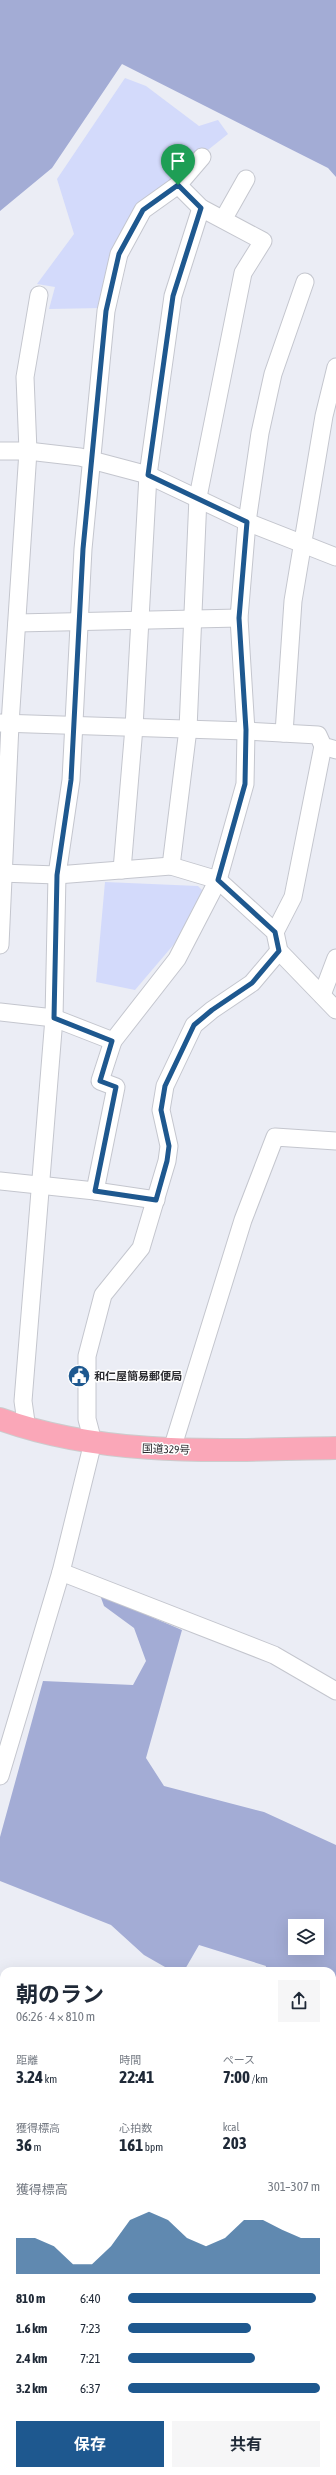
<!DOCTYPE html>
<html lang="ja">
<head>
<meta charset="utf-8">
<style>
	body { margin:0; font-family:"Asap Condensed","Noto Sans JP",sans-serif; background:#f6f6f7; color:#1f2937; height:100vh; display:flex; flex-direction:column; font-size:15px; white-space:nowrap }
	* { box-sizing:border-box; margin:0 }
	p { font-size:13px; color:#747a83 }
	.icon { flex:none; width:22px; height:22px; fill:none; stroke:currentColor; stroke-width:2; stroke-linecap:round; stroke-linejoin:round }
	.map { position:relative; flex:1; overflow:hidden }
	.drawer { position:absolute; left:0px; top:1967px; width:336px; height:508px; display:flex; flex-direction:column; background:#fff; border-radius:12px 12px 0 0; box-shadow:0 4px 16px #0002 }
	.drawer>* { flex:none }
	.controls { position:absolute; left:288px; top:1919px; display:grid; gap:8px }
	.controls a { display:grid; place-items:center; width:36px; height:36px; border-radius:0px; background:#fff; box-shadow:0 4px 16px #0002; font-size:20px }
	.pin { position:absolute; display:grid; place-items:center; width:34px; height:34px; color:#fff; margin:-41px -17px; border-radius:50% 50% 50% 0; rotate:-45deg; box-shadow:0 0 4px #0007 }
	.pin .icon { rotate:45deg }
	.round { display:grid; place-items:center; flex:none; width:42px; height:42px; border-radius:0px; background:#f6f6f7 }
	.summary { display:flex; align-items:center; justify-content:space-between; height:68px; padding:0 16px }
	h1 { font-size:22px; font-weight:700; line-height:30px }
	.metrics { display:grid; grid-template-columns:repeat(3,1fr); gap:6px; height:68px; padding:4px 16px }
	.metrics div { display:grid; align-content:center }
	.metrics b { font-size:17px; font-weight:700 }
	.metrics small { font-size:11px; font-weight:400 }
	.metrics p { font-size:11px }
	.chart { height:112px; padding:8px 16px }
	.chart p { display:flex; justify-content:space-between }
	.chart svg { width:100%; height:72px; margin-top:4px; fill:#1e588f; opacity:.7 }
	.button { display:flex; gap:8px; margin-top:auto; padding:8px 16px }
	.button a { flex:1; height:46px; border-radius:0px; background:#1e588f; color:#fff; font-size:16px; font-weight:700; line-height:46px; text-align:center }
	.button a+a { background:#f6f6f7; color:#1f2937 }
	ul { padding:0 16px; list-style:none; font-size:13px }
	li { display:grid; grid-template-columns:64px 48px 1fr; align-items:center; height:30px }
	li i { height:10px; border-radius:5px; background:#1e588f }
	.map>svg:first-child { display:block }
	.green { fill:#d3dafb }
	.forest { fill:#a3acd5; fill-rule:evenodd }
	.water { fill:#92c1d8; stroke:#7394a5 }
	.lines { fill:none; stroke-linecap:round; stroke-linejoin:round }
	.minor-casing { stroke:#c4c6ce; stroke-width:19 }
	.trunk-casing { stroke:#cccccd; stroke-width:24 }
	.minor { stroke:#fff; stroke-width:17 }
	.trunk { stroke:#faa7b8; stroke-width:22 }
	.route-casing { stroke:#fff; stroke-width:8 }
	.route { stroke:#1e588f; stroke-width:5 }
	.labels { text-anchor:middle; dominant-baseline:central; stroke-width:3; stroke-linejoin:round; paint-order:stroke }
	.poi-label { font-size:11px; font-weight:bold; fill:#2b2b2f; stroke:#fff; text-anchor:start }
	.street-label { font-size:11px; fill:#2b2b2f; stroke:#fff }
</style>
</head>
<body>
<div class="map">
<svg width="336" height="2475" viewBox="0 0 336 2475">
	<rect width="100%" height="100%" fill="#ebedf5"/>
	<g class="green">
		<path d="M125,78L146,86L199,126L218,120L228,134L136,207L102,308L49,309L55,287L37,284L74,234L57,179Z"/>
		<path d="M105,882L198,886L205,893L175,943L135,990L96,982Z"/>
		<path d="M0,2131H4V2359L0,2379Z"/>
	</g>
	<g class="forest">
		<path d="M0,0H336V177L328,168L122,64L52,168L0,211Z"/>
		<path d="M100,1595L182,1630L146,1758L164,1786L264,1812L336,1845V2025L332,2023V1971H265L266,1966L199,1945L184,1971H172L144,1955L111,1925L0,1881V1837L43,1681L133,1685L146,1661L134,1628L104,1606ZM295,1926H317V1948H295Z"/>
	</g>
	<path class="water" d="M332,2191L336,2193V2475H41L42,2471H332Z"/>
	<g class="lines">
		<g class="minor-casing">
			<g id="minor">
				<path d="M224,218L246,179"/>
				<path d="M0,451H28L80,457L148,475L247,522L336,557"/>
				<path d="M17,623L239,618"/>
				<path d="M0,723L246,731L318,735L323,746L336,750"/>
				<path d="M284,733L293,601L324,416L336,367"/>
				<path d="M171,866L188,729L198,497L243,273L263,241L201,208L178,185"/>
				<path d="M122,870L134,727L148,475L173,296L201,208"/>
				<path d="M0,873L57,875L171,866L218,880L275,932L279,951L336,1010"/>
				<path d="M275,932L293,897L323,746"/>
				<path d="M0,945L10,724L28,451L25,377L39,295"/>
				<path d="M322,995L336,958"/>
				<path d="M0,1012L54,1018L113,1041L177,959L218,880L245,784L246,731L239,618L247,522L260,433L273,374L305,282"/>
				<path d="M0,1181L95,1191L156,1200"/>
				<path d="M95,1191L116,1087L100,1081L113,1041"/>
				<path d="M27,1429L23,1401L54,1018L57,875L71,780L83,549L106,311L119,254L143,210L178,185L202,157"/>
				<path d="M172,1449L243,1220L275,1137L336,1141"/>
				<path d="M61,1572L274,1655L336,1691"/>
				<path d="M0,1776L61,1572L93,1442L87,1419V1356L103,1295L141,1248L167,1161L169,1146L161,1110L165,1086L194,1025L212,1010L252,983L279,951"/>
				<path d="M0,2106H4"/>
				<path d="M0,2450L4,2431"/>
			</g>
		</g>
		<g class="trunk-casing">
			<path id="trunk" d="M0,1419C108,1458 224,1450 336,1448"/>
		</g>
		<use href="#minor" class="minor"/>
		<use href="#trunk" class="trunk"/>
	</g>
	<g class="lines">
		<g class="route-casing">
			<path id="route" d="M178,185L201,208L173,296L148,475L247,522L239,618L246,730L245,784L218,880L275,932L279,951L252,983L212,1010L194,1025L165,1086L161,1110L169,1146L167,1161L156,1200L95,1191L116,1087L100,1081L112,1041L54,1018L57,875L71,780L83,549L106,311L119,254L143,210Z"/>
		</g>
		<use href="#route" class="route"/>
	</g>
	<defs>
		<g id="civic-disc" transform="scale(1.15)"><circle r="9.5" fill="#1e588f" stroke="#fff"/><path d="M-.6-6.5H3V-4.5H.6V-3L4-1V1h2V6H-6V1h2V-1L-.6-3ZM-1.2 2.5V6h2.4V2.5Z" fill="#fff"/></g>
	</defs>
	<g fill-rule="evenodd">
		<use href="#civic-disc" x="79" y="1376"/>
	</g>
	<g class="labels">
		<g class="poi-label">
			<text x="94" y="1376">和仁屋簡易郵便局</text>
		</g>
		<g class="street-label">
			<text transform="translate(166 1449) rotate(2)">国道329号</text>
		</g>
	</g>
</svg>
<div class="controls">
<a><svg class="icon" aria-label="layers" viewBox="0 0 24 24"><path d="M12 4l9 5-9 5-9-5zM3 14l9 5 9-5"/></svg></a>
</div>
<div class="pin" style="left:178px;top:185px;background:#1e9e55"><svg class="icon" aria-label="arrive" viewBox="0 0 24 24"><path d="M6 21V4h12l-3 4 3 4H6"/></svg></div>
<section class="drawer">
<div class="summary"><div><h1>朝のラン</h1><p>06:26 · 4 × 810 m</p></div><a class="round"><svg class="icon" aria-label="share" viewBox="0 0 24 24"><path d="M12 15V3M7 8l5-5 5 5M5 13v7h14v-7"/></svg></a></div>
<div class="metrics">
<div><p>距離</p><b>3.24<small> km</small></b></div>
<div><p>時間</p><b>22:41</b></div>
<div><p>ペース</p><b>7:00<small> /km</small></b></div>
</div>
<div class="metrics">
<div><p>獲得標高</p><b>36<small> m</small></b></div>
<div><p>心拍数</p><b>161<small> bpm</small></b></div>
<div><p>kcal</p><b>203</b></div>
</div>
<div class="chart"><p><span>獲得標高</span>301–307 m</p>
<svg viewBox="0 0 160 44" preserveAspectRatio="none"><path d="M0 44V22L10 22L20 27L30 38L40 38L50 27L60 11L70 6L80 11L90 22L100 27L110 22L120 11L130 11L140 17L150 22L160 22V44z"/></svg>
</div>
<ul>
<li><b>810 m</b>6:40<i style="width:98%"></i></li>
<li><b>1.6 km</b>7:23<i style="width:64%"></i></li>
<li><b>2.4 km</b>7:21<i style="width:66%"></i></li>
<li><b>3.2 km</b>6:37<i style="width:100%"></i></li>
</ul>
<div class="button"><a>保存</a><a>共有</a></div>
</section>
</div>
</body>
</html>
